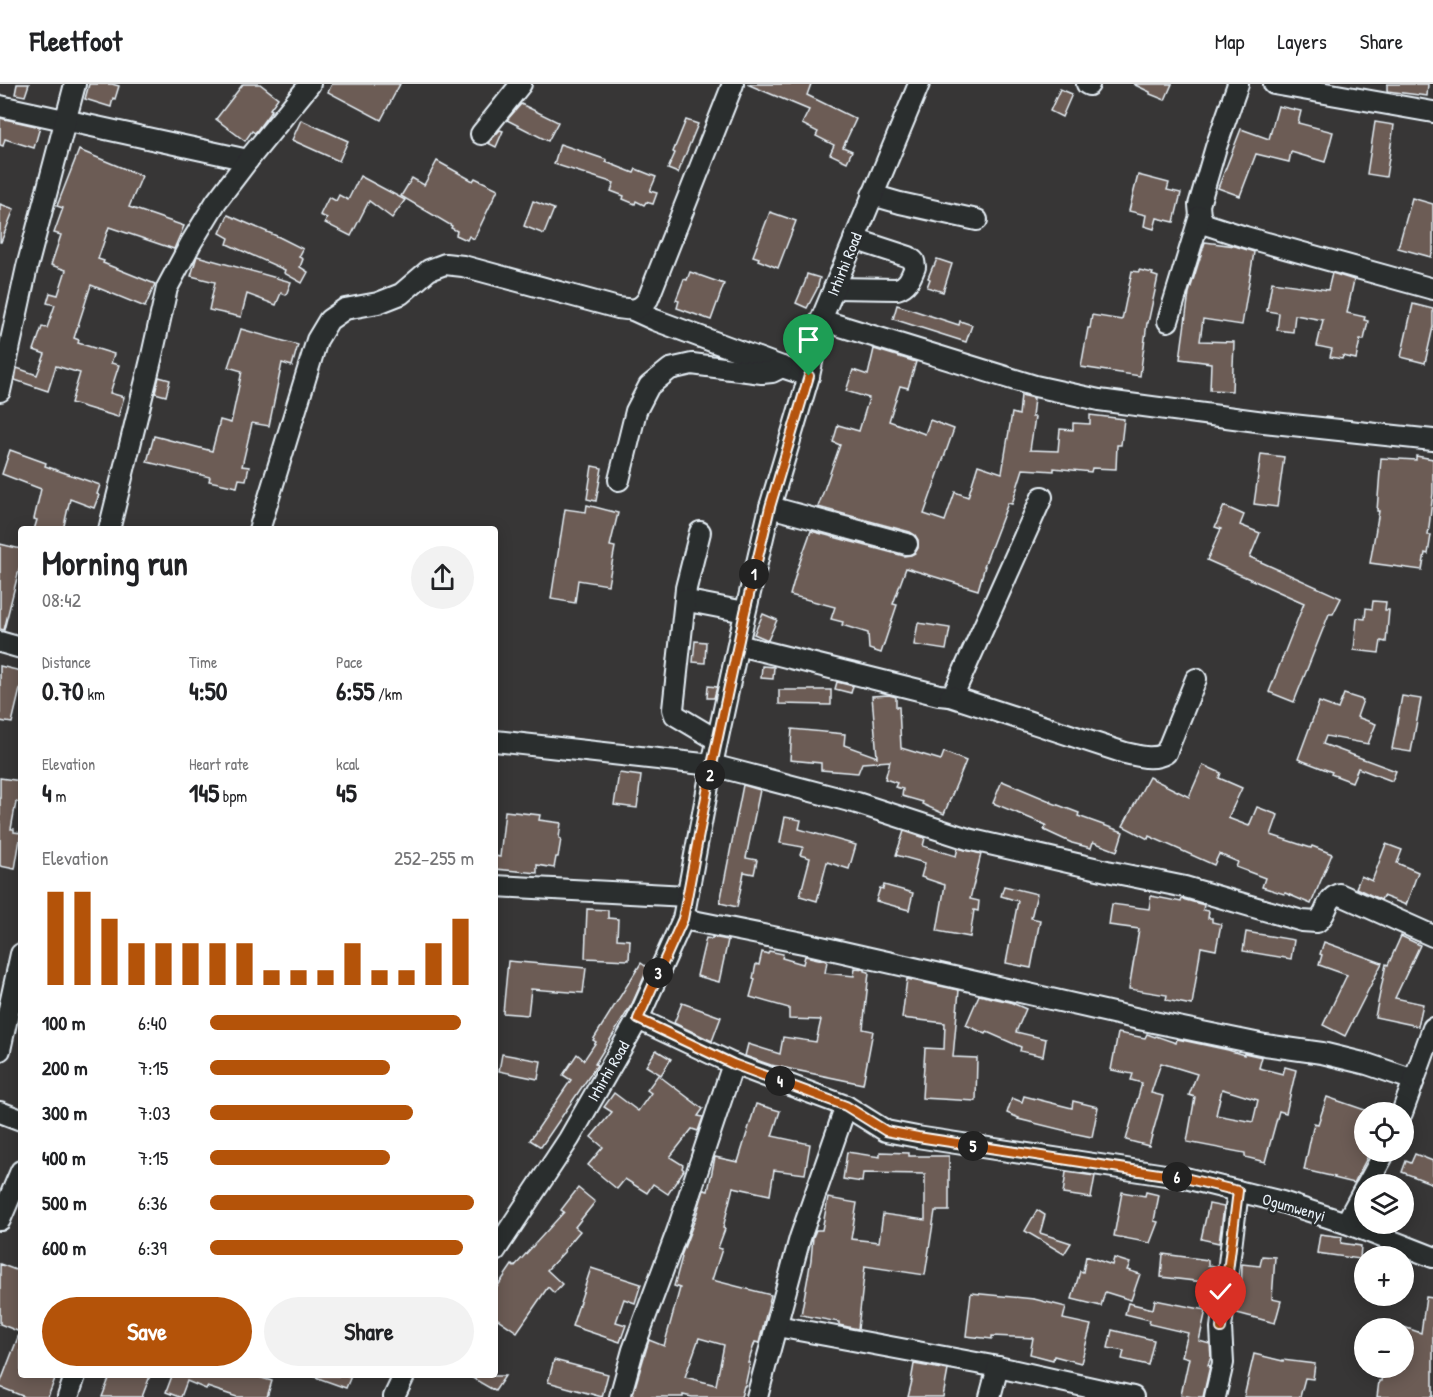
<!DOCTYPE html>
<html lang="en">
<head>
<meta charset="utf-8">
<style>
	body { margin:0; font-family:"Patrick Hand",sans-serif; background:#f2f2f2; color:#202124; height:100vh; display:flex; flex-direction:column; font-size:22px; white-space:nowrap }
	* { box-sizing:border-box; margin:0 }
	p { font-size:20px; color:#757577 }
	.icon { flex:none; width:33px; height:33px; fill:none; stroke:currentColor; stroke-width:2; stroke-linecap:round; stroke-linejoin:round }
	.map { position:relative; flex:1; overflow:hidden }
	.side { position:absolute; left:18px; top:442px; width:480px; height:852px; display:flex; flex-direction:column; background:#fff; border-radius:6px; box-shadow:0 3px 15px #0003 }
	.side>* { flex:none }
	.fabs { position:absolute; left:1354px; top:1018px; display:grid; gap:12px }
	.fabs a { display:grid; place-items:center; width:60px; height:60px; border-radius:50%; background:#fff; box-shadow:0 3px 15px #0003; font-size:30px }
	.pin { position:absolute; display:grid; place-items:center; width:51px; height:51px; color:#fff; margin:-62px -26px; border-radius:50% 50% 50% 0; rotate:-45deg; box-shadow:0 0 6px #0007 }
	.pin .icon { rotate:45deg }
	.km { position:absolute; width:30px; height:30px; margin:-15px; border-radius:50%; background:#222; color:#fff; font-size:16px; line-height:30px; text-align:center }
	.round { display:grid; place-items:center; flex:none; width:63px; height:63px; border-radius:32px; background:#f2f2f2 }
	.head { display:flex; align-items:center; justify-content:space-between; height:102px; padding:0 24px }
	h1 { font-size:33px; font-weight:700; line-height:45px }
	.metrics { display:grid; grid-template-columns:repeat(3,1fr); gap:9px; height:102px; padding:6px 24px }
	.metrics div { display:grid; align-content:center }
	.metrics b { font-size:26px; font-weight:700 }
	.metrics small { font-size:16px; font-weight:400 }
	.metrics p { font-size:16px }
	.chart { height:168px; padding:12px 24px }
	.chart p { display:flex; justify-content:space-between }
	.chart svg { width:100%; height:108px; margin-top:6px; stroke:#b45309; stroke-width:6 }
	.action { display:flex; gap:12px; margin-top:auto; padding:12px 24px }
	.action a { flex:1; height:69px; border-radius:36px; background:#b45309; color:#fff; font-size:24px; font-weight:700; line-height:69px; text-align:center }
	.action a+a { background:#f2f2f2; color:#202124 }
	ul { padding:0 24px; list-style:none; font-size:20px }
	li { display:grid; grid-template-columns:96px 72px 1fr; align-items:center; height:45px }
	li i { height:15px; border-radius:8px; background:#b45309 }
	header { display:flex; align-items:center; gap:36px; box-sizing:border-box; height:84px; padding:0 30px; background:#fff; border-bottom:2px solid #e0e0e0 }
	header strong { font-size:28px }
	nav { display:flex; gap:33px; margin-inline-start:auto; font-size:21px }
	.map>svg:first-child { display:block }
	.building { fill:#6c5c54; stroke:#e8f1f8; stroke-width:1.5; fill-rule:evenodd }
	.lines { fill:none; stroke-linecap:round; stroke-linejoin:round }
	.minor-casing { stroke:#e8f1f8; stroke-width:24 }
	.minor { stroke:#2a2d2e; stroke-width:20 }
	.route-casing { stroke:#fff; stroke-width:12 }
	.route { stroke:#b45309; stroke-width:8 }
	.labels { text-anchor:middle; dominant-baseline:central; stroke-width:5; stroke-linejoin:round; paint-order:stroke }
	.street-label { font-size:16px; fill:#e8f1f8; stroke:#2a2d2e }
</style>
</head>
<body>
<header>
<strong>Fleetfoot</strong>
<nav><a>Map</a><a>Layers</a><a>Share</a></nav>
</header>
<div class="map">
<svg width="1433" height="1313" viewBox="0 0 1433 1313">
	<rect width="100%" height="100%" fill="#373636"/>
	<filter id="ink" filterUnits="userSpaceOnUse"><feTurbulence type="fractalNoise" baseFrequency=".0167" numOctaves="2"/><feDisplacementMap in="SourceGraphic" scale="12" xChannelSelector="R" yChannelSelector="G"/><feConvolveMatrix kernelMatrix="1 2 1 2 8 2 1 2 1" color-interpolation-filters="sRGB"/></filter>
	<g filter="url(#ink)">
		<g class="building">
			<path d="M17,0H29L25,12L15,10Z"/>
			<path d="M89,0H112L119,2L115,15L113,14L111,23L85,15Z"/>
			<path d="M243,0H260L278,14L270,25L272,26L255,49L252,47L245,57L216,35Z"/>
			<path d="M332,0H400L381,36L328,8Z"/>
			<path d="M747,0H811L807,11L856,35L843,63L852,67L847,78L830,70L834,61L816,52L818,48L802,40L809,26Z"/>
			<path d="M1133,0H1172L1165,16L1150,10V8Z"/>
			<path d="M1387,0H1428L1427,12L1387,7Z"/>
			<path d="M1060,5L1072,10L1062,33L1050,27Z"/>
			<path d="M521,20L558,38L548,57L507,36Z"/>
			<path d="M1278,22L1301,27L1298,39L1333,48L1325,78L1291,68L1289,78L1256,70L1240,112L1218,104L1241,45L1269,55Z"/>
			<path d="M0,34L40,43L34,64L5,55L3,62L0,61Z"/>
			<path d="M301,36L348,57L339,77L292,56Z"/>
			<path d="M686,36L698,40L678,89L668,85L675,69L673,68Z"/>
			<path d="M1375,38L1394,41L1386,93L1367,90Z"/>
			<path d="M500,46L503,47L496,63L488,59Z"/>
			<path d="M560,60L607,76L606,78L634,89L636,85L656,93L650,107L657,109L653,120L646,118L644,121L636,117L635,120L623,115L624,112L611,107L614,99L554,80Z"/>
			<path d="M79,66L142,92L129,123L184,142L174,165L109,143L98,175L104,177L103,179L155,200L145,223L91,201L74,254L79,256L78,259L114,270L111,279L119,281L110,309L124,313L118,333L71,319L80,289L56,282L48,307L15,296L17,284L37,291L45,270L34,266L42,243L47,244L55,221L47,219L50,209L58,211L66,186L51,181L61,151L54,149L63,124L57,122Z"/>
			<path d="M437,77L473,97L475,94L498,105L474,155L469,152L467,156L456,151L457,147L451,144L452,142L401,112L412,94L424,101Z"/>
			<path d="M1138,91L1169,99L1167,106L1181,109L1174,138L1157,134L1154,145L1144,142L1146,131L1129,127Z"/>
			<path d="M360,92L405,116L392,134L369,117L351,152L325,139L327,134L320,131L329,113L336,117L339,111L348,116Z"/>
			<path d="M1412,114L1433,120V167L1431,173L1398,164Z"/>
			<path d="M533,117L554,125L544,150L524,142Z"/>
			<path d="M0,120L14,125L1,158H0Z"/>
			<path d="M770,128L796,137L778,184L758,176L759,174L753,172Z"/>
			<path d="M228,131L279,153L303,165L299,173L303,175L300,183L308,188L302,199L284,189L285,186L227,160L229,154L220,149Z"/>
			<path d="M1205,158L1235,162L1254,168L1242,241L1203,235L1200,257L1234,258L1232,307L1210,306L1211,279L1180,275L1189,209Z"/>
			<path d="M197,172L291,198L286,211L281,209L276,221L247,210L241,233L209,226L215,198L191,192Z"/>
			<path d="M937,175L952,180L943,208L927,203L930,195L928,194L933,182H934Z"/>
			<path d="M1139,186L1153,189L1152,191L1158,193L1148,239H1147L1140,292L1081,283L1088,244H1090L1092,231L1122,236L1132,187L1139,188Z"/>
			<path d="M690,188L724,200L711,236L677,224L679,217L676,216L684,195L687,196Z"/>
			<path d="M1332,189L1354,196L1347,229L1365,233L1364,236L1368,237L1364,256H1360L1356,275L1343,272L1342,275L1330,273L1332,265L1317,262L1323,236L1295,231L1293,248L1277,246L1279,229L1267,227L1272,198L1328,206Z"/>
			<path d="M807,190L820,194L817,205L807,224L796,219L805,198Z"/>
			<path d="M1413,220L1433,225V243L1425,279L1401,273Z"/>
			<path d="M897,221L959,241L960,237L972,241L966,258L893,235Z"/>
			<path d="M241,245L298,261L292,282L282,279L269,342L252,339L242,382L249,383L246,396L239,395L237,403L209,397L210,393L147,378L154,352L212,367L220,336L231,339L242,287L228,283L232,271H233Z"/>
			<path d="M874,265L916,278L908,304L900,302L889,337L925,350L930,336L954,345L924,430L945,437L955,408L968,413L978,381L1002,389L1012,329L1019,331L1021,311L1034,314L1032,333H1035L1030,366L1058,367L1060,345L1073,346V339L1090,340V331L1124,335L1121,361H1117L1116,385L1092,384L1091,388L1054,384V387L1023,385L1012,420L1008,419L984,482H985L978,506L906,484L893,520L897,521L881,569L869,565L868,549L842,541L843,538L831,535L835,523L790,511L797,486L811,447L904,472L911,471L915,469L918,464V456L915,451L910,448L818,423L840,361L833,358L838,341L859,347L869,314L846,307L853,286L868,291Z"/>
			<path d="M159,293L170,296L166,312L155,309Z"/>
			<path d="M10,366L46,379L45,382L100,401L97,410L99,411L94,424L70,415L63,446H34L37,436L34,435L41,405L2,390Z"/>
			<path d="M1261,370L1284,373L1277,423L1254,420Z"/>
			<path d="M1416,372L1433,375V409L1428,451H1431L1428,470L1425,469L1422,486L1370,479L1379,427H1377L1381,374L1416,376Z"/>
			<path d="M592,382L602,384L596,417L587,415Z"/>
			<path d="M587,421L618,429L610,462L615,463L608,501L578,496L575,519L551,515L565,425L586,428Z"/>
			<path d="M1224,422L1244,431L1240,441L1260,449L1250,473L1341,514L1333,530H1329L1294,618L1269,608L1304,519L1207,476L1221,445L1215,443Z"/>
			<path d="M0,460L21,465V478L4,546L0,545Z"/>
			<path d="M1373,517L1386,518L1385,526H1389L1386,558L1381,557L1379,569L1354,566L1357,534L1365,535L1366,524L1372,525Z"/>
			<path d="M763,530L777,536L768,556L754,550Z"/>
			<path d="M918,539L950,544L946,566L914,561Z"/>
			<path d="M695,557L706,558L705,579L693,578Z"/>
			<path d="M0,582L21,587V601L12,639L0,637Z"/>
			<path d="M762,582L774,583L773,595L761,594Z"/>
			<path d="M837,598L853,602L851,609L835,605Z"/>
			<path d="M708,602L717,603L714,614H707Z"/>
			<path d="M779,606H831V621L779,620Z"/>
			<path d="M1344,610L1363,616L1357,633L1376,640L1368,660L1326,652L1323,660L1396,687L1392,697L1358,684L1352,698L1331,690L1332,688L1298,675L1319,618L1338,625Z"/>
			<path d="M889,611L896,613V623H899L901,664L941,676L944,668L966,677L944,730L922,720L923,718L902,712L903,705L895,703L897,699L885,695L890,677L862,679L858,689L821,686V679L790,676L792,645L845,650L844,661L877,673L872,612Z"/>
			<path d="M1402,612L1421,615L1411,668L1392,665Z"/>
			<path d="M1203,681L1221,689L1219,694L1242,704L1228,734L1249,742L1257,723L1278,731L1271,751L1311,764L1312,762L1332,770L1311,820L1285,809L1284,810L1262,803L1265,794L1236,783L1238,778L1219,770L1214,781L1149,752L1148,755L1123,742L1149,693L1189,713Z"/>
			<path d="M619,689L641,692L637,724L614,721Z"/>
			<path d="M0,694L21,697V718H16L11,745H14V748L21,749L15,785L0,782Z"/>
			<path d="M1002,697L1050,717V718L1079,729L1078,732L1123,748L1117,767L1093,758L1091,764L1072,759L1044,746L1046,741L993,719Z"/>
			<path d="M743,701L760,706L746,774L757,776L754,790L744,788L737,823L720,819Z"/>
			<path d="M505,727L540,731L539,736L561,739L559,754L561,755L558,773H556L554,784L537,781V789L495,785V772L500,773Z"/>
			<path d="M785,733L801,736L799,745L856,761L849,785L827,778L817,817L800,812L810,774L800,771L803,763L780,759Z"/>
			<path d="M904,747L925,754L923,762L956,772L958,764L981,770L970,815L979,817L978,827L974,826L970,853L937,847L945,801L921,793L925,779L896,771Z"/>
			<path d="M1386,760L1402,766L1397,779L1418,788L1406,821L1383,812L1381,816L1356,804L1361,792L1372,797Z"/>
			<path d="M884,801L913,809L909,826L876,817L880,804L883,805Z"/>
			<path d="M1004,802L1037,810L1031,834L1040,836L1031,884L1006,879L1018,817L1001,812Z"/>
			<path d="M1151,812L1181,818L1182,815L1204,821L1203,826L1209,827L1208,834H1212V838L1221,840L1216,866L1201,863L1192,921L1166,916L1167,911L1129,905L1139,845L1109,841L1112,820L1149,825Z"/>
			<path d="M587,825L608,826V834L618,835L617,855L630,856L629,876L585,874Z"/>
			<path d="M1246,848L1294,856L1291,875L1243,867Z"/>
			<path d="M1401,852L1420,861L1395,914L1423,920L1418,942L1375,933L1386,880L1388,881Z"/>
			<path d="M712,853L728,856L719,898L697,892L706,854L712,855Z"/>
			<path d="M1324,858L1382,879L1345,952L1323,941L1347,891L1319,881L1322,871L1320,870Z"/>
			<path d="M769,867L783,870L782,874L803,880L805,872L827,877L825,889L854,892L855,884L865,885V887L869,888L863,945L873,947L863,1000L771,981L745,972L748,960L780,970L783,953L816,958L821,936L789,935V924L750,913L755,895L753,894L756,880L759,881L762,868L768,870Z"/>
			<path d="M508,877L586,884L583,909L531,905L528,931L503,929Z"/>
			<path d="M641,879L648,884L632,920L595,980L597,981L541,1063L530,1056L571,996L563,991L577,970L584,976L596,958L593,956Z"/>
			<path d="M907,895L959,906L953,973L977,974L976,1017L922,1014L925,964L944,965L945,939L902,934Z"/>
			<path d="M979,911L1010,918L1026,925L1016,948L1046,955L1043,972L1020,967L1021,963L987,948L986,950L966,941Z"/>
			<path d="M682,919L721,933L712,957L674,939Z"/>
			<path d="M1118,949L1145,954L1147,950L1155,953L1156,952L1176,959L1177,955L1228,966L1244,971V969L1262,973L1259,984L1283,990L1285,983L1296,986L1286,1029L1279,1027L1265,1078L1245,1073V1069L1187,1058L1195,1013L1189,1011L1197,990L1161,979L1151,1009L1163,1012L1149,1062L1126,1056L1142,999L1131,996L1133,990L1111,986ZM1222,1005L1258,1016L1253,1038L1216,1031Z"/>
			<path d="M656,966L671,975L661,991L646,982Z"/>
			<path d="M502,970L541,977L538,995L499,987Z"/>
			<path d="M658,991L703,1025L698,1032L703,1033L698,1047L692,1045L670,1073L683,1081L682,1084L684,1086L668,1110L653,1100L647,1109L625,1095L617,1105L588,1081L603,1063L591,1053L612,1028L604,1023L614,1009L638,1027L651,1009L647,1006Z"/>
			<path d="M1024,1012L1072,1024L1073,1017L1098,1023L1092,1053L1067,1048V1047L1018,1035L1019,1034L1007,1029L1012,1014L1022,1018Z"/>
			<path d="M1327,1013L1365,1026V1068H1370L1354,1099L1334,1094L1335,1093L1304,1086L1314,1039L1318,1040Z"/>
			<path d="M756,1020L780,1027L772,1052L810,1060L805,1090L774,1086L770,1111L733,1103L723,1144L725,1145L718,1164L722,1165L712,1196L771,1211L759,1259L755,1258L748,1279H750L745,1302H744L741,1313H692L683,1311V1313H632L649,1256L664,1262L680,1204L674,1202L682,1173L681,1172L695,1135L704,1106L708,1107L715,1073L738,1078ZM699,1254L724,1261L716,1301L685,1293Z"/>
			<path d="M847,1068L880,1073V1068L909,1069V1072H949V1127H935L925,1191L865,1182L858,1245L839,1241V1238L801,1231L811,1176L813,1153L816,1146H822L828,1114L857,1119L851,1155L879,1158L883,1130L925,1136V1090L863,1089L862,1098L843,1095Z"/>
			<path d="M1415,1070L1433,1077V1100L1402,1088L1406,1077L1411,1079Z"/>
			<path d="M1066,1088L1095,1092L1091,1114L1063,1110Z"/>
			<path d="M578,1104L595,1118L575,1143L580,1147L564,1166L565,1167L547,1186L562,1200L554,1209L548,1203L517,1248L495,1233V1206L512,1181L514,1183L564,1128L561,1126Z"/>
			<path d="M1122,1108L1145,1112L1146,1108L1159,1111L1154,1137L1158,1138L1150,1159L1114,1152Z"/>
			<path d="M1209,1120L1224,1123L1219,1159L1201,1155Z"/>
			<path d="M1037,1126L1045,1131L1040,1149L1071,1159L1064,1170L1025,1147Z"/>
			<path d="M1320,1150L1342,1153L1341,1159L1361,1162L1360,1175L1317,1169Z"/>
			<path d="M1163,1170L1208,1176V1181L1215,1182L1210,1223H1203V1198L1161,1193Z"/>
			<path d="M1086,1172L1112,1181L1114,1174L1130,1179L1127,1186L1140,1190L1131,1216L1105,1208L1101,1222L1072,1215L1080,1187L1083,1188Z"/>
			<path d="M1262,1172L1275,1173L1272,1215L1281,1217L1275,1239L1237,1229L1241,1215L1242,1180L1260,1182Z"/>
			<path d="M0,1180L21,1188V1292H56L48,1313H25L0,1303V1300L20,1248L0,1240Z"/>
			<path d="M591,1184L641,1200L635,1219L624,1215L616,1238L626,1241L620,1258L572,1242Z"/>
			<path d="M971,1209L1034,1215L1066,1223L1063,1235L1091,1241L1081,1279L1054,1272L1053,1276L1030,1270L1033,1254L992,1252V1255L966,1252Z"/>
			<path d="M1426,1213L1433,1214V1313H1377L1379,1297H1381L1383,1284H1404V1243L1421,1249Z"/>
			<path d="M1155,1216L1206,1226L1199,1257L1210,1260L1211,1273L1208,1281L1210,1282L1203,1313H1192L1181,1311L1189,1274L1182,1272L1188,1249L1149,1240L1150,1236L1125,1230L1128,1219L1153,1225Z"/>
			<path d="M1112,1246L1154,1256L1148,1281L1122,1275L1124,1267L1108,1264Z"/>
			<path d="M1254,1270L1283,1277V1276L1315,1280L1313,1295L1305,1294L1300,1313H1244Z"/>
			<path d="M554,1276L608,1290L602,1313L548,1298Z"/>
			<path d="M914,1280L948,1286L943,1313H908L912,1297H911Z"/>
			<path d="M110,1292H150L142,1313H102Z"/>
			<path d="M172,1292H255L272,1297L267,1313H237L207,1303L206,1305L187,1297L181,1313H179L166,1308Z"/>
			<path d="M315,1292H351L346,1304L315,1293Z"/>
			<path d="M469,1292H505L495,1307Z"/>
		</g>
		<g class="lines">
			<g class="minor-casing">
				<g id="minor">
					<path d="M1087,0L1089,1"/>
					<path d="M1238,0L1216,63L1199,121L1200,132L1205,140L1245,153L1433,205"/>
					<path d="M1274,0L1433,28"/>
					<path d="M0,22L248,76"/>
					<path d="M481,50L521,0"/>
					<path d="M872,111L900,119L977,136"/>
					<path d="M834,204L897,205C908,202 911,193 915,183L914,177L909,173L854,155"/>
					<path d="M633,226L655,236L782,283L809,292"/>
					<path d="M821,236L1035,302L1099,316L1264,338L1433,356"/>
					<path d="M1168,237L1200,132"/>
					<path d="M0,307L27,183L75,0"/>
					<path d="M619,396L636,327L649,302L670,285L692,280L762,289L772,288L782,283"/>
					<path d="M770,423L907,460"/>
					<path d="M109,446L151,276L167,204L191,159L216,118L248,76L310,0"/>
					<path d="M259,446L317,256L329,236L345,225L378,219L401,210L429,186L445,180L463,182L618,224C633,226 638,228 648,215L733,0"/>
					<path d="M700,448L686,504L685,515L688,517L745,528"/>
					<path d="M685,515L673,625L675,631L717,656"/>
					<path d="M0,558L21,564"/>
					<path d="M738,561L939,611L950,612L954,609L1042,413"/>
					<path d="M950,612L1125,669C1139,672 1153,677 1166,669L1196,595"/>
					<path d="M495,657L712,681L857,719L968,755L1107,787L1185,803L1302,837L1317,838C1329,829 1324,816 1339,810L1433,852"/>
					<path d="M495,802L687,812"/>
					<path d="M683,835L808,860L1139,935L1265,961L1322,969L1367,980L1414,996L1402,1029"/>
					<path d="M638,935L733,980L846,1022L886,1047L917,1053L1185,1094L1282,1118L1346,1139L1433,1173"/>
					<path d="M0,966L21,870"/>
					<path d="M1414,996L1433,944"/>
					<path d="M0,1028L21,1036"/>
					<path d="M1367,1101L1385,1068"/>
					<path d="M0,1136L21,1087"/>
					<path d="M1346,1139L1365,1104"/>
					<path d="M495,1167L569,1055L638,935L683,835L712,681L739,556L770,423L809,292L821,236L919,0"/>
					<path d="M777,1242L998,1283L1133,1313"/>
					<path d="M68,1313L75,1292"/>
					<path d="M394,1313L404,1292"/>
					<path d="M620,1313L633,1266L677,1148L733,980"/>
					<path d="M757,1313L800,1154L846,1022"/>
					<path d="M990,1313L998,1283"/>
					<path d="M1215,1313L1223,1279L1221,1244L1238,1107"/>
				</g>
			</g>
			<use href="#minor" class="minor"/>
		</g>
	</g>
	<g class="lines" filter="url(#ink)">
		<g class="route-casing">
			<path id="route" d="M809,292L770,423L745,528L712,681L683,835L638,935L733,980L846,1022L886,1047L918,1053L1185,1094L1238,1107L1221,1244"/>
		</g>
		<use href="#route" class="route"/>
	</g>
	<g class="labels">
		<g class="street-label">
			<text transform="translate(844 180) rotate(-68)">Irhirhi Road</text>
			<text transform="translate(608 987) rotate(-60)">Irhirhi Road</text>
			<text transform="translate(1294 1123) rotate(16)">Ogumwenyi</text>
		</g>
	</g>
</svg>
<div class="fabs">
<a><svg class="icon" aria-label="locate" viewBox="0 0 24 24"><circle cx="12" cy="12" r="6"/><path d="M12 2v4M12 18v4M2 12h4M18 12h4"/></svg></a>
<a><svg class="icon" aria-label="layers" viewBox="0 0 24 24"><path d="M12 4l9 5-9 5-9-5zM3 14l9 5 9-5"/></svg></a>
<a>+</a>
<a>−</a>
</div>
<div class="pin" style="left:809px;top:292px;background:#1e9e55"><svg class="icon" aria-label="arrive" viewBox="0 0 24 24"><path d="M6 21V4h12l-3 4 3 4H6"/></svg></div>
<div class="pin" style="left:1221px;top:1244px;background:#d93025"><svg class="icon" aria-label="check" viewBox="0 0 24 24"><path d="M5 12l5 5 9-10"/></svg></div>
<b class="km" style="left:754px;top:490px">1</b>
<b class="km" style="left:710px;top:691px">2</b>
<b class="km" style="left:658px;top:889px">3</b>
<b class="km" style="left:780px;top:997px">4</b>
<b class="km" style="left:973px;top:1062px">5</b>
<b class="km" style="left:1177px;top:1093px">6</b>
<section class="side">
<div class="head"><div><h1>Morning run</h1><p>08:42</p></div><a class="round"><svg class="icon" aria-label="share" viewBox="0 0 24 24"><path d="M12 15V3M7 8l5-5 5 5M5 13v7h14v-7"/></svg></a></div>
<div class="metrics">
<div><p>Distance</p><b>0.70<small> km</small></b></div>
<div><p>Time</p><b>4:50</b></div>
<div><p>Pace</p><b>6:55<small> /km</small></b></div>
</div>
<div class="metrics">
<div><p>Elevation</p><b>4<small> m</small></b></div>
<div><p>Heart rate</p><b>145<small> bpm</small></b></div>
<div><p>kcal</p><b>45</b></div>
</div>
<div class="chart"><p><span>Elevation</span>252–255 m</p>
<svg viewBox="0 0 160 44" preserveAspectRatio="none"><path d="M5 44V6M15 44V6M25 44V17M35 44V27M45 44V27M55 44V27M65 44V27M75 44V27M85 44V38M95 44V38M105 44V38M115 44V27M125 44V38M135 44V38M145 44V27M155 44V17"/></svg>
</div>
<ul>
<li><b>100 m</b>6:40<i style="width:95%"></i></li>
<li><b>200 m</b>7:15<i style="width:68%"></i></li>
<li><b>300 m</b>7:03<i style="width:77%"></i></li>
<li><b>400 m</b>7:15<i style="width:68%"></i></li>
<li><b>500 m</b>6:36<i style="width:100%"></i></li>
<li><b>600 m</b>6:39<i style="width:96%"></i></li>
</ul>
<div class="action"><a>Save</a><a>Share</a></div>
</section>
</div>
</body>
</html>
